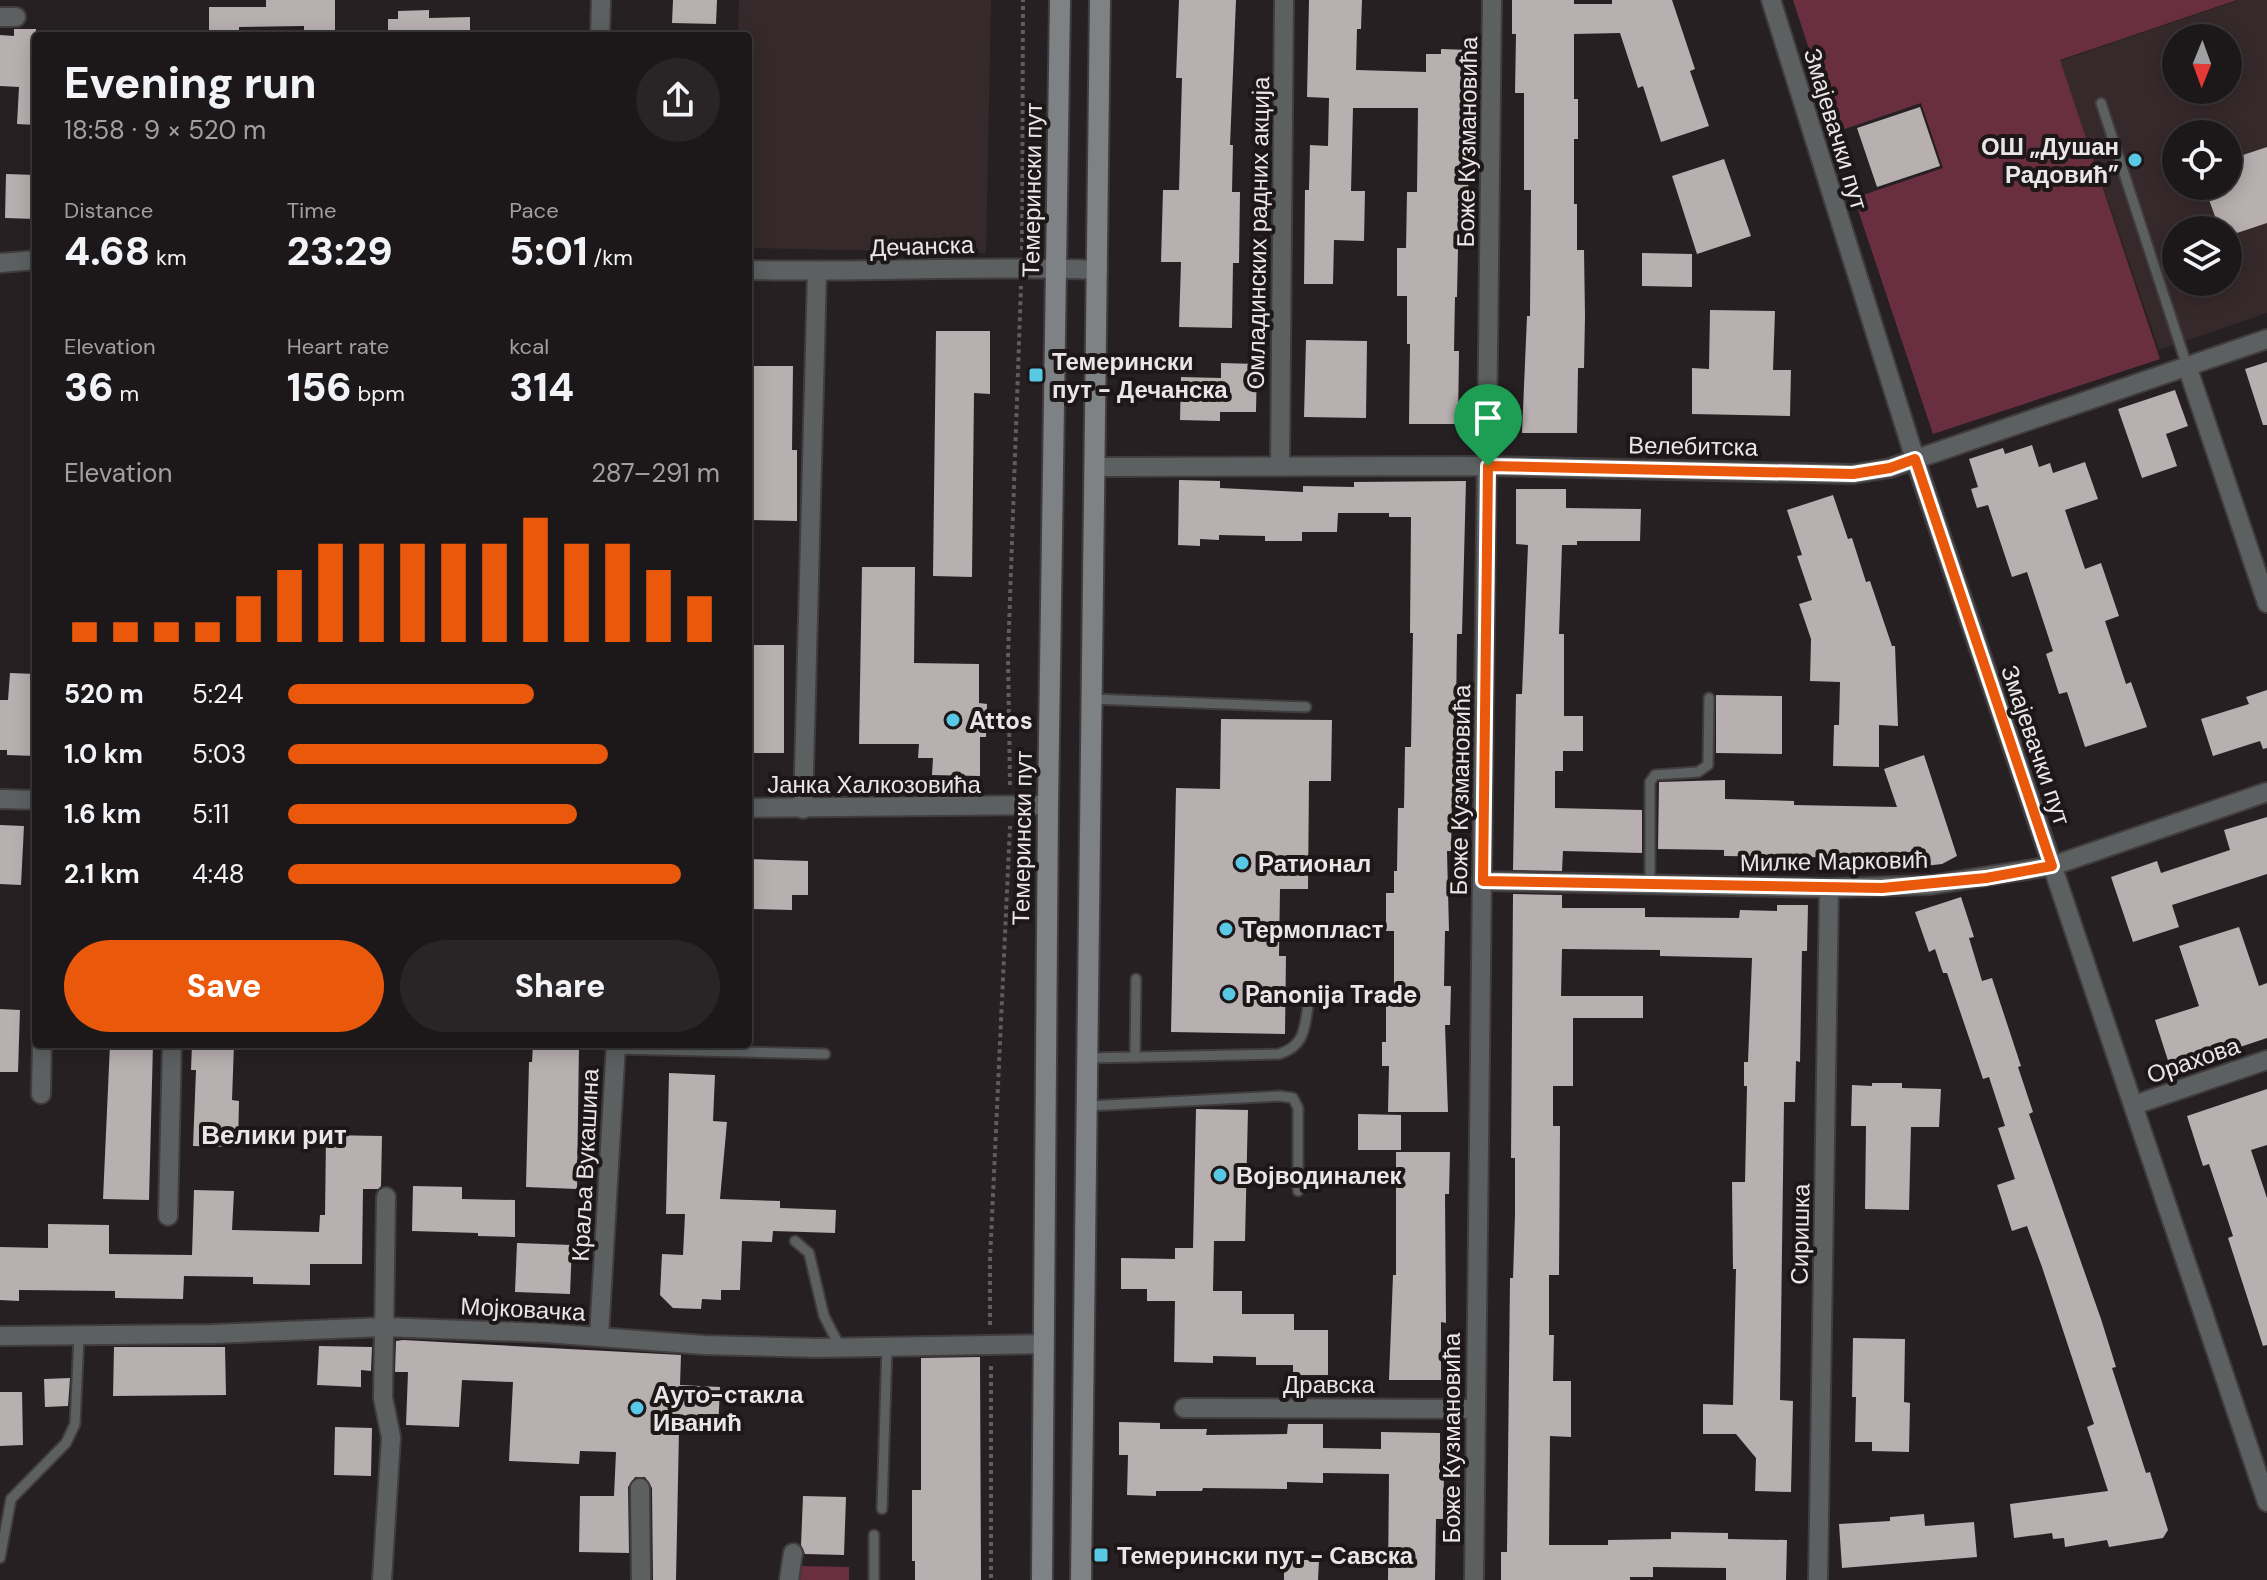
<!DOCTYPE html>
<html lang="en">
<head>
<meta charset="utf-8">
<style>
	body { margin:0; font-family:"DM Sans",sans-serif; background:#292527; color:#f1f3f6; height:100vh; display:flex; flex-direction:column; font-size:30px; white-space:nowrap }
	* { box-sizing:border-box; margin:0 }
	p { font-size:26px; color:#a0a0a2 }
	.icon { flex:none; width:44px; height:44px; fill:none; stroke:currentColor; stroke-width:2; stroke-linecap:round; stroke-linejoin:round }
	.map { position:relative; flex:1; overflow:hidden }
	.side { position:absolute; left:32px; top:32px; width:720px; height:1016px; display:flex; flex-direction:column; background:#1c181a; border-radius:8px; box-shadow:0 4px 20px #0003,0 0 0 2px #3a3739 }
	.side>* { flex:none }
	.needle { width:52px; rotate:181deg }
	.buttons { position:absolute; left:2162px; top:24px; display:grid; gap:16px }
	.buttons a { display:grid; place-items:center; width:80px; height:80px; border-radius:50%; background:#1c181a; box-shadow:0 4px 20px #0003,0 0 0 2px #3a3739; font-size:40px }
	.pin { position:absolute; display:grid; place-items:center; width:68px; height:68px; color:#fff; margin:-82px -34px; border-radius:50% 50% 50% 0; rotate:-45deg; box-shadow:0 0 8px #0007 }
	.pin .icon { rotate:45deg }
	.round { display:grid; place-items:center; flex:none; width:84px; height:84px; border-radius:42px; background:#292527 }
	.headline { display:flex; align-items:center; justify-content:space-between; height:136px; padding:0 32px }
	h1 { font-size:44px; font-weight:800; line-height:60px }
	.metrics { display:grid; grid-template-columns:repeat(3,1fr); gap:12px; height:136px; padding:8px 32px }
	.metrics div { display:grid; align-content:center }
	.metrics b { font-size:40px; font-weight:800 }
	.metrics small { font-size:22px; font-weight:400 }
	.metrics p { font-size:22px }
	.chart { height:224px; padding:16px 32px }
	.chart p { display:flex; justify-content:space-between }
	.chart svg { width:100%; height:144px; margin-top:8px; stroke:#ea580c; stroke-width:6 }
	.cta { display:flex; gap:16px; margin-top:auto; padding:16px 32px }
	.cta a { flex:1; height:92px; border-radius:48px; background:#ea580c; color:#fff; font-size:32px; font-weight:800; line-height:92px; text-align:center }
	.cta a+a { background:#292527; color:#f1f3f6 }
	ul { padding:0 32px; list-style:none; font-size:26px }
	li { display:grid; grid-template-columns:128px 96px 1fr; align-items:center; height:60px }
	li i { height:20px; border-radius:10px; background:#ea580c }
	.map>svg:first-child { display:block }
	.built { fill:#36292c; fill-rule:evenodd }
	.green { fill:#692f40 }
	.building { fill:#b7afb0 }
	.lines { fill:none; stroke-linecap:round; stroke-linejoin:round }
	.lane-casing { stroke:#413c3e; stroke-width:13 }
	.street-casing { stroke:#413c3e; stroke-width:22 }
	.secondary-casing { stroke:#413c3e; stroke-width:24 }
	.path { stroke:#625c5e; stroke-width:4; stroke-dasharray:4 4; stroke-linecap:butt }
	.lane { stroke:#5d6061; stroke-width:9 }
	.street { stroke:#5d6061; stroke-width:18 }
	.secondary { stroke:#7e8284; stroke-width:20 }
	.route-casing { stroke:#fff; stroke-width:16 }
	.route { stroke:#ea580c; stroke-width:10 }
	.poi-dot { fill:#59c8e5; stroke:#1d1718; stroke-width:3 }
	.labels { text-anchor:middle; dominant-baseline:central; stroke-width:8; stroke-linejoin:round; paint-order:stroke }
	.street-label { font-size:24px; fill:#eae6e7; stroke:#1d1718 }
	.poi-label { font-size:24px; font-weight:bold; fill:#eae6e7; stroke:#1d1718; text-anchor:start }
	.neighbourhood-label { font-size:26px; font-weight:bold; fill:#eae6e7; stroke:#1d1718 }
</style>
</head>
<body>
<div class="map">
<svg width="2267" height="1580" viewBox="0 0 2267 1580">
	<rect width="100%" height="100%" fill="#262022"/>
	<g class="built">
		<path d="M739,0H991L986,253L748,248V36H738Z"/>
		<path d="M2239,0H2267V313L2159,350L2060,61ZM2176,38H2228V90H2176ZM2176,134H2228V186H2176ZM2176,230H2228V282H2176Z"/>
	</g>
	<g class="green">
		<path d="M1793,0H2237L2060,60L2160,359L1933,434L1854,198L1943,168L1921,103L1836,132Z"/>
		<path d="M802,1566L849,1567V1580H800Z"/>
	</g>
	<g class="building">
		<path d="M266,0H335V36H304V26L239,27V36H209V7H266Z"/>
		<path d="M673,0H717L716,24L672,23Z"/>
		<path d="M1179,0H1236L1230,145H1233L1232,192H1240L1239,263H1233L1232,328L1179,327L1181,262H1161L1163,190H1179L1182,78H1176Z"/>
		<path d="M1309,0H1362L1361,29H1357L1356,70L1426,72V54H1441V49L1470,50L1468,221H1465V249H1458L1457,297H1455L1454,351H1459L1458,424H1409L1410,344H1407V296H1397V248H1406L1407,192H1417L1418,108H1353L1351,191H1365L1364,241L1334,240L1333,284H1304L1305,190H1309L1310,145L1328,146L1329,98L1307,97Z"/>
		<path d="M1512,0H1574V4H1612V0H1672L1695,69L1690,71L1709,126L1661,142L1643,86L1638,88L1620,33L1574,34V99H1578V139H1574V204H1577V250H1584L1585,316L1584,368H1578L1577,433H1522L1527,316H1530L1531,190H1524V93H1515L1516,34H1512Z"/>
		<path d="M429,10V18L470,17V36H388V19H398V11Z"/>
		<path d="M14,29H36V125L17,124L19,87L0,86V35L14,36Z"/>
		<path d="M1920,107L1940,166L1877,187L1857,128Z"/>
		<path d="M2267,147V223L2228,236V230H2220L2204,186H2228V160Z"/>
		<path d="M1724,159L1751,236L1697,254L1672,176Z"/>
		<path d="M6,174L36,175V219L5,218Z"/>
		<path d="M1642,253L1692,254V287L1642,286Z"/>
		<path d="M1710,310L1775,311L1773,370H1791L1790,416L1692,414V368L1709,369Z"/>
		<path d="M936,331H990V394L974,393L972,577L933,576Z"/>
		<path d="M1306,340L1367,341L1366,418L1304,417Z"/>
		<path d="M2267,362V425H2263L2245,369Z"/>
		<path d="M1221,363L1257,364L1256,412H1220V421L1180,420L1181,377L1221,378Z"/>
		<path d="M748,366H793L792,450H797V521L748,520Z"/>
		<path d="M2175,390L2188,426L2166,434L2177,466L2142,478L2118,409Z"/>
		<path d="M2032,445L2039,467L2050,463L2053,473L2085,462L2098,499L2065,510L2085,569L2101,563L2119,616L2105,621L2126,684L2131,682L2147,727L2085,747L2067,692L2059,694L2046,654L2053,651L2027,572L2012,577L1988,505L1977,508L1971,489L1978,487L1969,459L2003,448L2005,454Z"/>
		<path d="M1179,480L1220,481V488L1303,492V486L1354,487V482L1466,481L1462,634H1457L1455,795H1452L1451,851H1447L1449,931H1445L1444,986H1451L1450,1025H1445L1448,1112H1388L1389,1066H1382V1042H1386V995H1394V931H1386V893H1394V871H1397L1398,808H1404L1405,747H1411L1413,633H1410L1411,517H1389V513H1338L1337,532H1302V541H1265V536L1219,535V540L1200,539V546L1178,545Z"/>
		<path d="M1516,489H1566V508L1641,509L1640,541H1577V545H1562L1559,634H1564V716H1583V751H1563V771H1555V808L1642,810V853L1563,851L1562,871L1513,870L1516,694H1522L1528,545L1516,544Z"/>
		<path d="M1833,495L1848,539L1852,538L1866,582L1870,581L1892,646H1895L1898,726L1879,725V767L1833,766L1834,725H1839L1840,682L1810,681L1811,639L1799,604L1812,600L1797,556L1802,555L1787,510Z"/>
		<path d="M862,567H915L914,663L979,664V703L987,704L986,737H980V776L932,775L933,758H918L919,744H859Z"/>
		<rect x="748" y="645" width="36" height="108"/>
		<path d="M10,673L36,674V756L7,755V750H0V700H8Z"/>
		<path d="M2267,690V748L2263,749L2260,741L2213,756L2201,719L2249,704L2246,697Z"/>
		<path d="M1716,695L1782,696V754L1716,753Z"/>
		<path d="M1221,719L1332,720L1331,781H1309L1308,889H1280L1279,956H1286L1285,1034L1171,1032L1176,788L1220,789Z"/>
		<path d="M1924,755L1957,856L1942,864L1881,871V858L1724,856V850L1658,849L1659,782L1725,780V799L1794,801V805L1897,807L1884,769Z"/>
		<path d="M2267,817V874L2172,905L2179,927L2133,942L2111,877L2157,861L2161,873L2230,850L2224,830Z"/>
		<path d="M0,825L24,826L21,885L0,884Z"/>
		<path d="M748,859L808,861V895H792V910L748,909Z"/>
		<path d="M1513,894L1562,895V908H1645V917L1739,918L1740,910L1777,911V905H1808L1807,951H1802L1800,1062L1796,1061L1795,1102H1784L1780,1400L1793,1401L1791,1492L1755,1491L1756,1458L1736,1434H1703V1404L1733,1405L1736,1269H1733L1732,1182H1745L1747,1086H1744V1062H1748L1752,958L1660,956V950L1562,949L1561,996H1643V1018H1573V1086H1553V1126H1560L1559,1275H1549V1335H1554L1553,1381H1571V1437L1550,1436L1549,1545H1608V1540L1671,1539V1532L1728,1533V1539L1787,1540L1786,1580H1726V1568L1653,1567V1577H1630V1580H1501V1552H1507L1510,1278H1513L1515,1214V1158H1511Z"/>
		<path d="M1961,897L1974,937L1969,938L1982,981L1992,978L2021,1066L2018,1067L2033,1112L2029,1114L2101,1319L2116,1367L2112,1368L2146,1473L2150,1472L2168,1530L2163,1538L2109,1547L2107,1540L2065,1547L2064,1538L2053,1539L2052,1533L2014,1538L2010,1504L2108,1491L2087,1427L2094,1424L2042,1267L2027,1226L2012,1231L1997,1185L2015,1179L1998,1128L2005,1126L1989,1077L1983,1079L1947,973H1943L1935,949L1929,952L1915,912Z"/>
		<path d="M2239,927L2259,986L2267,983V1038L2171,1070L2155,1020L2199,1006L2179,946Z"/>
		<path d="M0,1009L20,1010L18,1072H0Z"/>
		<path d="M110,1044H153L149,1200L103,1199Z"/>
		<path d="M192,1044H234L232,1100L239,1101L238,1147L193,1146L196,1070H191Z"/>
		<path d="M533,1044H579L577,1189L526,1187L529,1062H532Z"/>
		<path d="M669,1073L715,1075L713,1121L727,1122L720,1199L780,1201V1208L836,1210L835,1233L773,1231L772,1242L742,1241L740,1290H721V1300L702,1299L701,1309L673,1308L660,1295L662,1254L683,1255L685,1214H666Z"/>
		<path d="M1872,1083H1902V1088L1941,1089L1939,1127H1911L1909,1210L1865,1209L1866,1126H1851L1852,1085L1872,1086Z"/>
		<path d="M2267,1089V1145L2251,1150L2267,1198V1345L2263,1346L2228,1238L2233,1236L2209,1164L2203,1166L2187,1116Z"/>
		<path d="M1196,1109L1248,1110L1245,1241H1214L1213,1291H1242V1314H1294V1330H1328V1375H1293V1365H1256V1357L1213,1356V1363L1174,1362L1175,1301H1147V1289H1121V1258L1175,1259V1248H1193Z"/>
		<path d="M1358,1114L1401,1115V1150H1358Z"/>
		<path d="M326,1135L382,1136L381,1186L378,1189H363L362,1264H310V1285L253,1284V1277L184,1276L183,1299L115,1298V1291L19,1290V1301L0,1300V1247L48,1248V1224L109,1225V1254L192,1255L194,1190L234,1191L232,1230L319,1232L320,1215H325Z"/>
		<path d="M1396,1152H1450L1449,1194H1445L1446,1323L1441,1322V1380H1389L1393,1275H1396Z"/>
		<path d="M413,1186L462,1187V1199L515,1200V1237L478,1236V1233L412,1231Z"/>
		<path d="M517,1243L572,1245L570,1294L515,1292Z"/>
		<path d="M1853,1338L1905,1339L1904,1402L1910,1403L1909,1452L1872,1451V1442H1855L1856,1397H1852Z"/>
		<path d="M403,1340L681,1355L680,1385L720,1387L718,1431L679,1430L676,1580H653L652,1488L645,1477H635L628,1487L629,1553L579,1552L580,1496H614L616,1452L580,1451L579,1464L509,1461L513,1382L462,1380L459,1427L406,1425L408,1372H395L396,1341Z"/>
		<path d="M319,1346L372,1347L371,1371L361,1370V1387L317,1385Z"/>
		<path d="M114,1347H225L226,1395L113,1396Z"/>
		<path d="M980,1357L981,1580H915V1561H912V1490H921V1358Z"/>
		<path d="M70,1378L68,1406L45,1407L44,1379Z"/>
		<path d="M0,1392H22L23,1445L0,1446Z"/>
		<path d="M1119,1422L1160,1423V1429H1207L1206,1435L1287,1434L1288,1424H1323V1448L1381,1449V1432L1440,1433V1474H1444L1443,1519H1436L1435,1580H1388L1389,1474L1323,1473V1483L1287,1482V1489L1203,1488L1202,1491H1156V1496L1127,1495L1128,1455H1119Z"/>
		<path d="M335,1427L372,1428L371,1476L334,1475Z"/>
		<path d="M803,1496L846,1497L844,1555L805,1554L801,1545Z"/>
		<path d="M1924,1514L1925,1526L1974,1522L1977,1557L1842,1568L1839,1524L1890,1521V1517Z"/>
		<path d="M1284,1560H1319L1318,1580H1284Z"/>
	</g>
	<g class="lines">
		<g class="lane-casing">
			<g id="lane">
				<path d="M2101,103L2187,366"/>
				<path d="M1092,699L1306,707"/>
				<path d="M1650,885V782L1655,775L1698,772L1708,765L1709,698"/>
				<path d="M616,1049L825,1054"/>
				<path d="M1135,1057L1136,979"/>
				<path d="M1088,1058L1279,1054C1307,1045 1304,1026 1309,1000"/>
				<path d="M1088,1106L1280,1096L1293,1098L1298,1108V1191"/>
				<path d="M795,1241L809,1253L824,1316L840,1347"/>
				<path d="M882,1509L887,1346"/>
				<path d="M874,1535V1580"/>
				<path d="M0,1558L11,1499L66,1443L75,1424L79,1335"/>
			</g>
		</g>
		<g class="street-casing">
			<g id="street">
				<path d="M1771,0L1915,459L2267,1502"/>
				<path d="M0,17H16"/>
				<path d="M600,36L601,0"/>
				<path d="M0,263L36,260"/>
				<path d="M748,270C865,273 982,265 1098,270"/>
				<path d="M2187,366L2267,603"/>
				<path d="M1280,466L1284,0"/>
				<path d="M1095,467L1488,466L1853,474L1890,468L2267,339"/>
				<path d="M0,799L36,800"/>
				<path d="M748,808L1048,805"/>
				<path d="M803,809L817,271"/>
				<path d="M1483,881L1829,888L1930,885L2052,866L2267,792"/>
				<path d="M41,1094L42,1044"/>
				<path d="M2134,1105L2267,1060"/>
				<path d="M168,1216L172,1044"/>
				<path d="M0,1336L212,1334L384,1327L546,1333L704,1345L818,1348L1043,1344"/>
				<path d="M599,1337L616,1044"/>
				<path d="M1184,1408L1474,1409"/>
				<path d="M640,1488L641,1580"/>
				<path d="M382,1580L391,1437L383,1398L386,1197"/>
				<path d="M789,1580L793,1553"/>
				<path d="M1474,1580L1492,0"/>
				<path d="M1818,1580L1829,888"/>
			</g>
		</g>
		<g class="secondary-casing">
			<g id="secondary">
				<path d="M1042,1580L1048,805L1060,0"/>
				<path d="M1081,1580L1100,0"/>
			</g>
		</g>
		<g class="path">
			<path d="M1022,250L1023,0"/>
			<path d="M1010,785L1008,656L1021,286"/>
			<path d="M990,1325V1260L1010,826"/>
			<path d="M991,1366V1580"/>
		</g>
		<use href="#lane" class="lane"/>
		<use href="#street" class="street"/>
		<use href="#secondary" class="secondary"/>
	</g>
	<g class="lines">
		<g class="route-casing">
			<path id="route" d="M1915,459L2052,866L1986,878L1882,888L1483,881L1488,466L1853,474L1890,468Z"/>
		</g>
		<use href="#route" class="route"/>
	</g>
	<g class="poi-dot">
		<circle cx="2135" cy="160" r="8"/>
		<rect x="1028" y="367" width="16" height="16" rx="4"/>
		<circle cx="953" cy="720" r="8"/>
		<circle cx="1242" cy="863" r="8"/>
		<circle cx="1226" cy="929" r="8"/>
		<circle cx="1229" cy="994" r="8"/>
		<circle cx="1220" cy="1175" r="8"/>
		<circle cx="637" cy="1408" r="8"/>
		<rect x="1093" y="1547" width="16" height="16" rx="4"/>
	</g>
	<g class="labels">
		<g class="street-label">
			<text transform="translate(1836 129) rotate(73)">Змајевачки пут</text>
			<text transform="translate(1467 142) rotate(-89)">Боже Кузмановића</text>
			<text transform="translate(1032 190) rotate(-89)">Темерински пут</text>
			<text transform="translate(1258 233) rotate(-89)">Омладинских радних акција</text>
			<text transform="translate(922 246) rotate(-2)">Дечанска</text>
			<text transform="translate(1693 446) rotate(1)">Велебитска</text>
			<text transform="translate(2036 745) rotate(71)">Змајевачки пут</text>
			<text x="874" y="784">Јанка Халкозовића</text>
			<text transform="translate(1460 790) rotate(-89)">Боже Кузмановића</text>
			<text transform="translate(1022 838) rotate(-89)">Темерински пут</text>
			<text transform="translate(1834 861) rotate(-1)">Милке Марковић</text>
			<text transform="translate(2193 1060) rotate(-19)">Орахова</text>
			<text transform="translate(585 1165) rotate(-87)">Краља Вукашина</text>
			<text transform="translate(1800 1234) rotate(-89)">Сиришка</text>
			<text transform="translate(523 1309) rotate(3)">Мојковачка</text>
			<text x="1329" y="1384">Дравска</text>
			<text transform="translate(1451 1438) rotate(-90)">Боже Кузмановића</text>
		</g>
		<g class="poi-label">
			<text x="2119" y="146" text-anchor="end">ОШ „Душан<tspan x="2119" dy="28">Радовић”</tspan></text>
			<text x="1052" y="361">Темерински<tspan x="1052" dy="28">пут - Дечанска</tspan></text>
			<text x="969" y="720">Attos</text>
			<text x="1258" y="863">Ратионал</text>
			<text x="1242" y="929">Термопласт</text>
			<text x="1245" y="994">Panonija Trade</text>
			<text x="1236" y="1175">Војводиналек</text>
			<text x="653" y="1394">Ауто-стакла<tspan x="653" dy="28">Иванић</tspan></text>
			<text x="1117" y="1555">Темерински пут - Савска</text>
		</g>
		<g class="neighbourhood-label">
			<text x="274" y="1135">Велики рит</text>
		</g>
	</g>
</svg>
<div class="buttons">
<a><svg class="needle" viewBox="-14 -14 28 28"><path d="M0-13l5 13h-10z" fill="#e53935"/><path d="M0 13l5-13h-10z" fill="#a0a0a2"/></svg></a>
<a><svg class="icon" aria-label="locate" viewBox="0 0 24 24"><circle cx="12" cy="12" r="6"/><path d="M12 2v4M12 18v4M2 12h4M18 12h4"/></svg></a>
<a><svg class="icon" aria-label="layers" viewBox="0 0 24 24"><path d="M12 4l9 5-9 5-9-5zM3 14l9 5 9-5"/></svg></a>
</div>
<div class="pin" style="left:1488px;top:466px;background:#1e9e55"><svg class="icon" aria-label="arrive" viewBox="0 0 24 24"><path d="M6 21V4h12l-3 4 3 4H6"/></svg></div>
<section class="side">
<div class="headline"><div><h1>Evening run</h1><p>18:58 · 9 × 520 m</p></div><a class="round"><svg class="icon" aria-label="share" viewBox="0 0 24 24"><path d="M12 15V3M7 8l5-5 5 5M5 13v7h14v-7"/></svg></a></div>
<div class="metrics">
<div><p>Distance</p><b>4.68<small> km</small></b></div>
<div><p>Time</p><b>23:29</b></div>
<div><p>Pace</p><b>5:01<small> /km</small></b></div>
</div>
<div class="metrics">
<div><p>Elevation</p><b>36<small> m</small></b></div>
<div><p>Heart rate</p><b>156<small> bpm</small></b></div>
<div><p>kcal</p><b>314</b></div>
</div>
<div class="chart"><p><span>Elevation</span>287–291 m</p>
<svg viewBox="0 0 160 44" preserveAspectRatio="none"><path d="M5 44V38M15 44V38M25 44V38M35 44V38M45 44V30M55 44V22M65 44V14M75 44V14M85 44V14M95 44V14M105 44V14M115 44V6M125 44V14M135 44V14M145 44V22M155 44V30"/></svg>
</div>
<ul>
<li><b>520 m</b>5:24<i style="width:57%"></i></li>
<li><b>1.0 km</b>5:03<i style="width:74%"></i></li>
<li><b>1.6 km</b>5:11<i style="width:67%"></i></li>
<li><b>2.1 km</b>4:48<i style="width:91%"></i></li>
</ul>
<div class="cta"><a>Save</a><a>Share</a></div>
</section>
</div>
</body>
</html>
